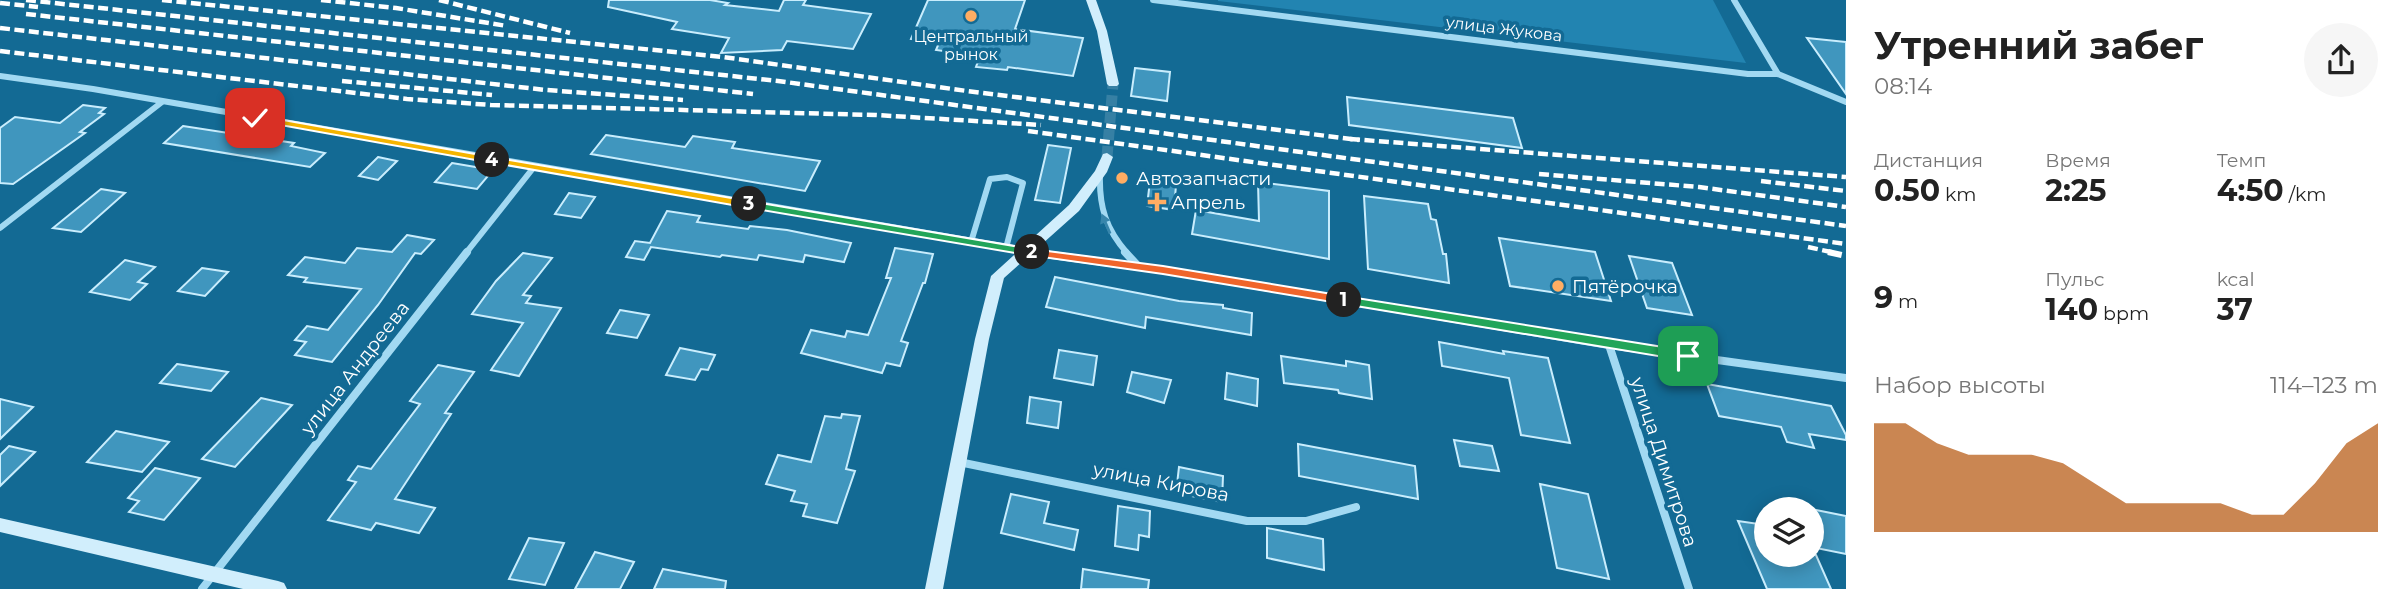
<!DOCTYPE html>
<html lang="ru">
<head>
<meta charset="utf-8">
<style>
	body { margin:0; font-family:Montserrat,sans-serif; background:#f6f6f6; color:#222; height:100vh; display:flex; flex-direction:column; font-size:26px; white-space:nowrap }
	* { box-sizing:border-box; margin:0 }
	p { font-size:23px; color:#767676 }
	.icon { flex:none; width:38px; height:38px; fill:none; stroke:currentColor; stroke-width:2; stroke-linecap:round; stroke-linejoin:round }
	.map { position:relative; flex:1; overflow:hidden }
	.sheet { display:flex; flex-direction:column; background:#fff; width:560px }
	.sheet>* { flex:none }
	.controls { position:absolute; left:1754px; top:497px; display:grid; gap:14px }
	.controls a { display:grid; place-items:center; width:70px; height:70px; border-radius:50%; background:#fff; box-shadow:0 4px 18px #0003; font-size:35px }
	.pin { position:absolute; display:grid; place-items:center; width:60px; height:60px; color:#fff; margin:-30px; border-radius:14px; box-shadow:0 4px 10px #0006 }
	.km { position:absolute; width:35px; height:35px; margin:-18px; border-radius:50%; background:#222; color:#fff; font-size:19px; line-height:35px; text-align:center }
	.round { display:grid; place-items:center; flex:none; width:74px; height:74px; border-radius:37px; background:#f6f6f6 }
	.head { display:flex; align-items:center; justify-content:space-between; height:119px; padding:0 28px }
	h1 { font-size:38px; font-weight:700; line-height:52px }
	.figures { display:grid; grid-template-columns:repeat(3,1fr); gap:10px; height:119px; padding:7px 28px }
	.figures div { display:grid; align-content:center }
	.figures b { font-size:30px; font-weight:700 }
	.figures small { font-size:19px; font-weight:400 }
	.figures p { font-size:19px }
	.chart { height:196px; padding:14px 28px }
	.chart p { display:flex; justify-content:space-between }
	.chart svg { width:100%; height:126px; margin-top:7px; fill:#b45309; opacity:.7 }
	main { display:flex; flex:1; min-height:0 }
	.map>svg:first-child { display:block }
	.green { fill:#2284b1 }
	.building { fill:#4096be; stroke:#c9edfd; stroke-width:2 }
	.lines { fill:none; stroke-linecap:round; stroke-linejoin:round }
	.secondary-tunnel { stroke:#3680a4; stroke-width:11; stroke-dasharray:11 6; stroke-linecap:butt }
	.street-far1 { stroke:#a2d9f2; stroke-width:6 }
	.street { stroke:#a2d9f2; stroke-width:8 }
	.secondary { fill:#d1eefc; fill-rule:evenodd }
	.rail-far1 { stroke:#fff; stroke-width:4.5; stroke-dasharray:10 4.5; stroke-linecap:butt }
	.rail { stroke:#fff; stroke-width:6; stroke-dasharray:14 6; stroke-linecap:butt }
	.oneway { fill:#3786ac }
	.split-1 { fill:#22a559; stroke:#fff; stroke-width:2 }
	.split-2 { fill:#f0652b; stroke:#fff; stroke-width:2 }
	.split-3 { fill:#22a559; stroke:#fff; stroke-width:2 }
	.split-4 { fill:#f5b400; stroke:#fff; stroke-width:2 }
	.split-5 { fill:#f5b400; stroke:#fff; stroke-width:2 }
	.poi-dot { fill:#ffad63; stroke:#136a94; stroke-width:2.5 }
	.labels { text-anchor:middle; dominant-baseline:central; stroke-width:7; stroke-linejoin:round; paint-order:stroke }
	.far-street-label { font-size:16px; fill:#fff; stroke:#136a94 }
	.far-poi-label { font-size:16px; fill:#fff; stroke:#136a94 }
	.poi-label { font-size:19px; fill:#fff; stroke:#136a94; text-anchor:start }
	.street-label { font-size:19px; fill:#fff; stroke:#136a94 }
</style>
</head>
<body>
<main>
<div class="map">
<svg width="1846" height="589" viewBox="0 0 1846 589">
	<rect width="100%" height="100%" fill="#136a94"/>
	<path class="green" d="M1218,0H1713L1746,63L1218,1Z"/>
	<g class="building">
		<path d="M609,0H710L728,3L725,5L779,11L784,0H806L803,5L871,14L853,49L787,41L782,50L721,53L729,38L672,29L677,22L608,7Z"/>
		<path d="M928,0H1025L1015,29L1083,38L1073,76L1008,67L1007,70L976,67L980,56L936,50L939,43L911,39Z"/>
		<path d="M1807,38L1846,42V94Z"/>
		<path d="M1135,68L1170,72L1167,101L1131,96Z"/>
		<path d="M1347,97L1513,118L1522,148L1349,125Z"/>
		<path d="M83,105L105,108L99,113L104,114L80,132L85,133L13,184L0,183V128L15,117L60,123Z"/>
		<path d="M183,126L294,143L291,146L325,153L310,167L164,143Z"/>
		<path d="M606,135L685,147L693,136L735,142L732,148L820,161L805,191L591,154Z"/>
		<path d="M1048,145L1071,148L1060,203L1035,200Z"/>
		<path d="M378,157L397,161L378,180L359,176Z"/>
		<path d="M452,163L493,170L477,189L435,182Z"/>
		<path d="M1150,181L1176,185L1174,210L1147,206Z"/>
		<path d="M1258,182L1329,191V259L1192,234L1196,210L1259,221Z"/>
		<path d="M101,189L125,193L81,232L53,228Z"/>
		<path d="M569,193L595,197L581,218L555,214Z"/>
		<path d="M1364,196L1428,204L1431,219L1436,220L1443,254H1446L1449,283L1368,269Z"/>
		<path d="M667,211L700,216L697,222L748,229L750,226L787,230L851,243L844,262L805,255L803,262L759,255L757,260L722,255L720,257L651,247L644,260L626,257L635,241L650,243Z"/>
		<path d="M407,235L434,240L421,254L415,253L378,305L332,362L295,355L306,342L295,340L307,326L328,330L361,289L304,282L307,278L288,275L305,257L345,263L357,248L392,252Z"/>
		<path d="M1499,238L1595,252L1611,301L1510,286Z"/>
		<path d="M895,248L933,254L925,283H923L901,341L908,343L900,366L886,363L882,373L801,353L811,330L845,337L847,331L868,335L891,278H886Z"/>
		<path d="M523,253L552,258L523,295L531,296L526,303L561,308L519,376L491,370L523,323L472,314L496,281Z"/>
		<path d="M1629,256L1672,263L1692,315L1647,308Z"/>
		<path d="M125,260L155,267L138,282L147,284L130,300L90,292Z"/>
		<path d="M202,268L228,272L205,296L178,291Z"/>
		<path d="M1055,277L1179,301L1223,305V308L1252,313L1251,335L1146,317L1145,328L1046,307Z"/>
		<path d="M620,310L649,315L637,338L607,333Z"/>
		<path d="M1439,342L1504,354L1503,351L1548,358L1570,443L1521,435L1509,378L1442,366Z"/>
		<path d="M680,348L715,355L708,370L701,369L695,380L666,375Z"/>
		<path d="M1059,350L1097,356L1093,385L1054,378Z"/>
		<path d="M1281,356L1346,366V361L1369,365L1372,399L1339,393L1338,390L1284,383Z"/>
		<path d="M177,364L228,372L211,391L160,383Z"/>
		<path d="M438,365L474,372L445,413L451,414L395,499L435,508L419,533L376,523L371,530L328,520L356,482L348,480L358,466L371,469L420,404L410,401Z"/>
		<path d="M1132,372L1171,380L1164,403L1127,392Z"/>
		<path d="M1227,373L1258,379L1257,406L1225,399Z"/>
		<path d="M1707,384L1831,406L1846,435V440L1809,434L1814,448L1787,442L1781,427L1719,416Z"/>
		<path d="M1030,397L1061,402L1058,428L1027,423Z"/>
		<path d="M261,398L292,405L235,467L202,459Z"/>
		<path d="M0,399L33,407L0,439Z"/>
		<path d="M842,414L860,416L846,469L855,471L837,523L803,516L807,504L791,501L795,491L766,484L778,455L811,462L825,416L841,418Z"/>
		<path d="M116,431L169,442L142,472L87,462Z"/>
		<path d="M1454,440L1492,446L1499,471L1460,466Z"/>
		<path d="M1298,444L1415,466L1418,499L1299,476Z"/>
		<path d="M9,446L35,452L0,486V455Z"/>
		<path d="M1179,467L1223,476L1222,502L1176,493Z"/>
		<path d="M155,468L200,478L164,520L129,512L139,501L128,498Z"/>
		<path d="M1540,484L1588,494L1609,579L1557,568Z"/>
		<path d="M1011,494L1049,502L1044,523L1078,530L1074,550L1001,533Z"/>
		<path d="M1118,506L1150,511L1149,537L1139,535L1138,550L1115,546Z"/>
		<path d="M1811,509L1846,516V554L1811,547Z"/>
		<path d="M1738,521L1766,525V555H1816L1831,589H1767Z"/>
		<path d="M1267,528L1323,539L1324,570L1267,558Z"/>
		<path d="M529,538L564,543L545,585L509,579Z"/>
		<path d="M595,552L634,562L620,589H575Z"/>
		<path d="M663,569L726,581L725,589H654Z"/>
		<path d="M1083,569L1149,580L1148,589H1081Z"/>
	</g>
	<g class="lines">
		<path class="secondary-tunnel" d="M1107,157L1113,84"/>
		<g class="street-far1">
			<path d="M1153,0L1748,74H1778L1846,102"/>
			<path d="M1734,0L1778,74"/>
			<path d="M0,76L93,89L1042,253"/>
			<path d="M1100,175C1099,207 1106,229 1127,253"/>
			<path d="M0,228L162,102"/>
			<path d="M971,242L990,179L1007,177L1023,183L1006,248"/>
			<path d="M466,253L534,167"/>
		</g>
		<g class="street">
			<path d="M1029,252L1163,270L1609,345L1846,378"/>
			<path d="M1125,252L1138,266"/>
			<path d="M1609,345L1689,589"/>
			<path d="M959,462L1247,521H1306L1356,507"/>
			<path d="M202,589L467,252"/>
		</g>
		<g class="secondary">
			<path d="M1086,0H1096L1107,31L1119,84L1117,86H1109L1107,84L1097,31Z"/>
			<path d="M1107,153L1113,157L1107,172L1079,211L1004,278L989,339L943,589H925L975,339L991,276L1069,205L1095,171L1103,154Z"/>
			<path d="M0,518L278,581L284,583L287,589H243L0,532Z"/>
		</g>
		<g class="rail-far1">
			<path d="M26,0L778,81L1846,226"/>
			<path d="M162,0L723,57L967,91L1359,140"/>
			<path d="M321,0L396,8L507,26"/>
			<path d="M439,0L570,33"/>
			<path d="M0,3L38,7"/>
			<path d="M26,14L753,94"/>
			<path d="M0,28L546,90L683,100"/>
			<path d="M0,51L407,99L491,105L876,115L1041,125"/>
			<path d="M342,81L492,95"/>
			<path d="M1028,131L1846,244"/>
			<path d="M1350,139L1846,177"/>
			<path d="M1539,174L1699,187L1846,207"/>
			<path d="M1761,181L1846,191"/>
			<path d="M1808,247L1835,253"/>
		</g>
		<path class="rail" d="M1828,252L1846,256"/>
	</g>
	<defs><path id="oneway-solid" d="M-6-.8H1V-3.2L6.5 0L1 3.2V.8H-6Z" transform="scale(1.75)"/></defs>
	<use class="oneway" href="#oneway-solid" transform="translate(1106 224) rotate(-113)"/>
	<path class="split-1" d="M1344,296L1688,351L1694,356L1688,361L1344,304L1338,300Z"/>
	<path class="split-2" d="M1032,249L1163,266L1344,296L1349,300L1344,304L1163,274L1028,255V250Z"/>
	<path class="split-3" d="M749,201L1032,249L1037,252L1032,256L745,207V202Z"/>
	<path class="split-4" d="M492,157L749,201L754,204L749,208L489,162L488,160Z"/>
	<path class="split-5" d="M255,115L492,157L497,160L492,163L252,120V116Z"/>
	<g class="poi-dot">
		<circle cx="971" cy="16" r="7"/>
		<circle cx="1122" cy="178" r="7"/>
		<path d="M1153.5 191.5h7v7h7v7h-7v7h-7v-7h-7v-7h7z"/>
		<circle cx="1558" cy="286" r="7"/>
	</g>
	<g class="labels">
		<g class="far-street-label">
			<text transform="translate(1504 29) rotate(7)">улица Жукова</text>
		</g>
		<g class="far-poi-label">
			<text x="971" y="36">Центральный<tspan x="971" dy="18">рынок</tspan></text>
		</g>
		<g class="poi-label">
			<text x="1136" y="178">Автозапчасти</text>
			<text x="1171" y="202">Апрель</text>
			<text x="1572" y="286">Пятёрочка</text>
		</g>
		<g class="street-label">
			<text transform="translate(355 368) rotate(-52)">улица Андреева</text>
			<text transform="translate(1664 462) rotate(72)">улица Димитрова</text>
			<text transform="translate(1161 482) rotate(11)">улица Кирова</text>
		</g>
	</g>
</svg>
<div class="controls">
<a><svg class="icon" aria-label="layers" viewBox="0 0 24 24"><path d="M12 4l9 5-9 5-9-5zM3 14l9 5 9-5"/></svg></a>
</div>
<div class="pin" style="left:1688px;top:356px;background:#1e9e55"><svg class="icon" aria-label="arrive" viewBox="0 0 24 24"><path d="M6 21V4h12l-3 4 3 4H6"/></svg></div>
<div class="pin" style="left:255px;top:118px;background:#d93025"><svg class="icon" aria-label="check" viewBox="0 0 24 24"><path d="M5 12l5 5 9-10"/></svg></div>
<b class="km" style="left:1344px;top:300px">1</b>
<b class="km" style="left:1032px;top:252px">2</b>
<b class="km" style="left:749px;top:204px">3</b>
<b class="km" style="left:492px;top:160px">4</b>
</div>
<section class="sheet">
<div class="head"><div><h1>Утренний забег</h1><p>08:14</p></div><a class="round"><svg class="icon" aria-label="share" viewBox="0 0 24 24"><path d="M12 15V3M7 8l5-5 5 5M5 13v7h14v-7"/></svg></a></div>
<div class="figures">
<div><p>Дистанция</p><b>0.50<small> km</small></b></div>
<div><p>Время</p><b>2:25</b></div>
<div><p>Темп</p><b>4:50<small> /km</small></b></div>
</div>
<div class="figures">
<div><b>9<small> m</small></b></div>
<div><p>Пульс</p><b>140<small> bpm</small></b></div>
<div><p>kcal</p><b>37</b></div>
</div>
<div class="chart"><p><span>Набор высоты</span>114–123 m</p>
<svg viewBox="0 0 160 44" preserveAspectRatio="none"><path d="M0 44V6L10 6L20 13L30 17L40 17L50 17L60 20L70 27L80 34L90 34L100 34L110 34L120 38L130 38L140 27L150 13L160 6V44z"/></svg>
</div>
</section>
</main>
</body>
</html>
